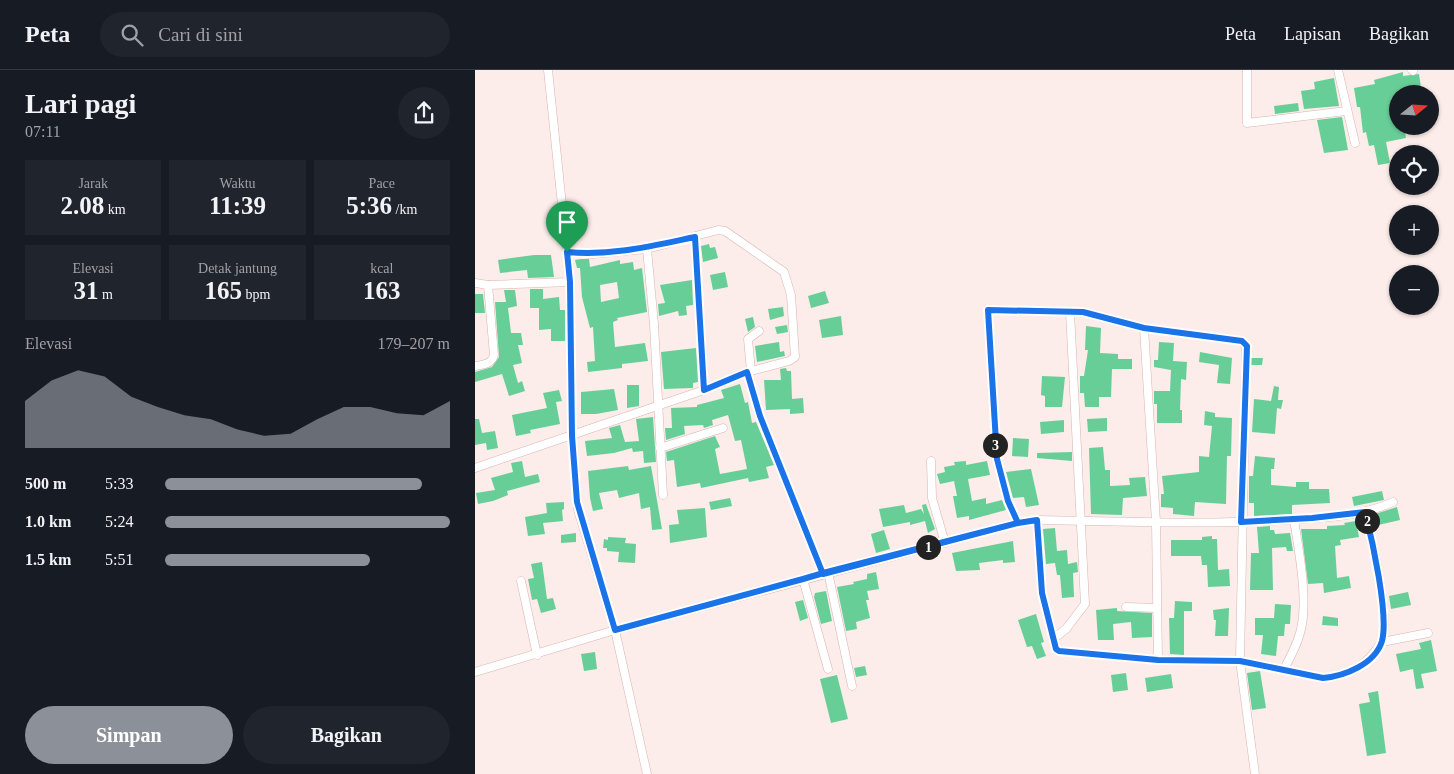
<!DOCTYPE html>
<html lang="id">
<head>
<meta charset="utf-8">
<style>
	body { margin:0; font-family:"Times New Roman",serif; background:#20242c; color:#f1f3f6; height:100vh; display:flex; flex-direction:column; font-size:19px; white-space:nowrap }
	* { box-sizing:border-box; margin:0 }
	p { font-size:16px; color:#9ea1a6 }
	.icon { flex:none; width:28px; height:28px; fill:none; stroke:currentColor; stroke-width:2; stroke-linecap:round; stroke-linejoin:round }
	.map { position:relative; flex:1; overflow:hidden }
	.panel { display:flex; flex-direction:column; background:#171b24; width:475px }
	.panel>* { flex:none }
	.needle { width:32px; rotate:72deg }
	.buttons { position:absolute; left:914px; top:15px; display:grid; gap:10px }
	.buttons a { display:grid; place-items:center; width:50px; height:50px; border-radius:50%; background:#171b24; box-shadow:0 1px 4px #0004; font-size:25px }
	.pin { position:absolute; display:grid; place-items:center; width:42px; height:42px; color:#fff; margin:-51px -21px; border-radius:50% 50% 50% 0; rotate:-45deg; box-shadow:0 0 5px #0007 }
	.pin .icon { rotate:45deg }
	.km { position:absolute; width:25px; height:25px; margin:-12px; border-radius:50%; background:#222; color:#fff; font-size:14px; line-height:25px; text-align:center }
	.round { display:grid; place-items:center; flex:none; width:52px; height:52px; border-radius:26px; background:#20242c }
	.head { display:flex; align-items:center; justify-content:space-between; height:85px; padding:0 25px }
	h1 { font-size:28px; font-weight:800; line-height:38px }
	.stats { display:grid; grid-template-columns:repeat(3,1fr); gap:8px; height:85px; padding:5px 25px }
	.stats div { display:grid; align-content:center; border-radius:0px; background:#20242c; text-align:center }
	.stats b { font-size:25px; font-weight:800 }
	.stats small { font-size:14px; font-weight:400 }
	.stats p { font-size:14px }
	.chart { height:140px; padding:10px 25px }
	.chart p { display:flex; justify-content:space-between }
	.chart svg { width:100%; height:90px; margin-top:5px; fill:#8c9099; opacity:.7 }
	.button { display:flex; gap:10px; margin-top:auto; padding:10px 25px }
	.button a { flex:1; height:58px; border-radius:30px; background:#8c9099; color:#fff; font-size:20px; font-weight:800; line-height:58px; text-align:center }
	.button a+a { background:#20242c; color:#f1f3f6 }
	ul { padding:0 25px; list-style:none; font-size:16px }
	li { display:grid; grid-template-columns:80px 60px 1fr; align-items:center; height:38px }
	li i { height:12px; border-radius:6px; background:#8c9099 }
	header { display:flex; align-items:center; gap:30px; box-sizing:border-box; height:70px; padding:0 25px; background:#171b24; border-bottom:1px solid #363941 }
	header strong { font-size:24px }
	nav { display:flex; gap:28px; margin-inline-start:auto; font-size:18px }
	.search { width:350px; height:45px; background:#20242c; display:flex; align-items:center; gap:12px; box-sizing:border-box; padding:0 18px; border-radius:28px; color:#9ea1a6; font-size:19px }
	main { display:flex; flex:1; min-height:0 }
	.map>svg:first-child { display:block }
	.building { fill:#68ce97; fill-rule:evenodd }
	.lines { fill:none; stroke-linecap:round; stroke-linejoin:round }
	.minor-casing { stroke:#dab4b0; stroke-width:9 }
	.minor { stroke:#fff; stroke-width:8 }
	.route-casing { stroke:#fff; stroke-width:10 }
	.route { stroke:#1a73e8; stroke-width:6 }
</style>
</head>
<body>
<header>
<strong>Peta</strong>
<div class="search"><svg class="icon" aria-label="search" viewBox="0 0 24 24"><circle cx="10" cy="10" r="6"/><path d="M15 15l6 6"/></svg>Cari di sini</div>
<nav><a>Peta</a><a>Lapisan</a><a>Bagikan</a></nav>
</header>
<main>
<section class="panel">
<div class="head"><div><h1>Lari pagi</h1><p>07:11</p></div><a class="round"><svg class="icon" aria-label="share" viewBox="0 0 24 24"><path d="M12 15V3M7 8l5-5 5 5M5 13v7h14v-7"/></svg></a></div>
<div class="stats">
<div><p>Jarak</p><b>2.08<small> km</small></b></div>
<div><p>Waktu</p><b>11:39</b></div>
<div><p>Pace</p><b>5:36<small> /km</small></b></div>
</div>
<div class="stats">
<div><p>Elevasi</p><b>31<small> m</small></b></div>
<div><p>Detak jantung</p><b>165<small> bpm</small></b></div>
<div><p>kcal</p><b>163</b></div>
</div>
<div class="chart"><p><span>Elevasi</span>179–207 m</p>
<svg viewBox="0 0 160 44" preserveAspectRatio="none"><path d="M0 44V21L10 11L20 6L30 9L40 19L50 24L60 28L70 30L80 35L90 38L100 37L110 30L120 24L130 24L140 27L150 28L160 21V44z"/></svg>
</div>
<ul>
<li><b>500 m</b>5:33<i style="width:90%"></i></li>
<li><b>1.0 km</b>5:24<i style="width:100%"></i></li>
<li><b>1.5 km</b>5:51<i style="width:72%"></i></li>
</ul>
<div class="button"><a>Simpan</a><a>Bagikan</a></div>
</section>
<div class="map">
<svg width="979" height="704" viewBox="0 0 979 704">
	<rect width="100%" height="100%" fill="#fcecea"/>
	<g class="building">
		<path d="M928,2V6L944,4L947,24H922V28L916,29L920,56H929L931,68L911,72L915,93L903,95L899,75L894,76L891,62L888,63L885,37H882L879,18L900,14L899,10Z"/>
		<path d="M859,8L864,36L829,39L826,21L840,19L839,12Z"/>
		<path d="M823,33L824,41L800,44L799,36Z"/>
		<path d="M867,47L873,80L849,83L842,50Z"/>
		<path d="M234,174L235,178L240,177L243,188L228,192L226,176Z"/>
		<path d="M59,185H76L79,207L53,208L52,200L25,203L23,190Z"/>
		<path d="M106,189H114L115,197L145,190V194L158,192L159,200L167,198L172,242L142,248L143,250L138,252L140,277L170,273L173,291L147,294V298L113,302L112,292L120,291L118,257L115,258L107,227L105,198H102L100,190ZM142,212L144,228L126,232L125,215Z"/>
		<path d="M250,202L253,217L238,220L235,205Z"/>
		<path d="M217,210L218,235L211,236L212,245L204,246L203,241L184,246L183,234L190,233L185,215Z"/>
		<path d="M55,219H68V229L84,227L85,240H90V271H76V259L64,260V238H55Z"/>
		<path d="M29,220H40L42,236L33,238L36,263H46L48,275H43L47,293L38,295L43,313L47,311L50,321L34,326L27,304L0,312V302L17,297L24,287L20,232H31Z"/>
		<path d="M350,221L354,233L336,238L333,226Z"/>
		<path d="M0,224H8L10,243H0Z"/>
		<path d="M308,237L309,246L295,250L293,239Z"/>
		<path d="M366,246L368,265L347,268L344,250Z"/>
		<path d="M278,247L280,257L273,262L270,249Z"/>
		<path d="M312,255L313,262L302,264L300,257Z"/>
		<path d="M611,256L626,258L625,283L643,284V289H657V299H637L636,327H624V337H610L609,323H605V306H609L613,280H610Z"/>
		<path d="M304,272L305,282L309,281L310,286L282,292L280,276Z"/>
		<path d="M684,272L699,273L698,291L712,292L711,310L706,309L705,340H707V353H682V334H679V321H695L696,300L679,297V290H683Z"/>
		<path d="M221,278L223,312L218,313V318L189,319L186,282Z"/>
		<path d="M725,282L757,288L755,314L742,313L744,295L724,292Z"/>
		<path d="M776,288H788L787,295H776Z"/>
		<path d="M311,298L312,301H316L317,329L328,328L329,343L315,344V339L291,340L289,310H306L305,299Z"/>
		<path d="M567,306L590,307L587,337H570V326L566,325Z"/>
		<path d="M265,314L270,333L273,332L277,353L281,352L299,395L291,397L294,408L274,412L273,408L226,418L225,413L202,417L199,390L192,391L191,382L240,366L245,377L240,379L245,404L272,399L266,370L260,371L253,345L237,350L238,355L229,358L228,355L209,356L210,364L191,370L190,358H197L196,338L222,337V335L249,328L246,320Z"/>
		<path d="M152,315H164V336L152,338Z"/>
		<path d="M799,316L804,317L803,330H808L806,339L802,338L800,364L777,362L779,329L796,331Z"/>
		<path d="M139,319L143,340L121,344H106V322Z"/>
		<path d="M84,320L87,331L81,332L85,354L55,360L56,363L41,366L37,345L72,338L68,323Z"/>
		<path d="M730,341L740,343V347L757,348L756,386H752L751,434L720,432L719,446L698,444V438L686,437V424H689L687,406L724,402V386L734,387L737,356L729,355Z"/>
		<path d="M178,347L181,392L169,393L168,381L158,382L157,378L139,383L112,386L110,371L137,368L134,358L145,355L150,372L164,371L161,349Z"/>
		<path d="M632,348V361L613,362L612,349Z"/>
		<path d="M0,349H4L7,363L20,361L23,378L12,380L11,373L0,375Z"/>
		<path d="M589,350V362L566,364L565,352Z"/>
		<path d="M538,368L554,369L553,387L537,386Z"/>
		<path d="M628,377L630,400H635V416L655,415L654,408L670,407L672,426L648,428L647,445L616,444L614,378Z"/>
		<path d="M597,382V391L562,388V383Z"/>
		<path d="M780,386L800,388L799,399H796V415L821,417V412H834V419H854L855,433L817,435V444L779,446V433H774V406H778Z"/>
		<path d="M47,391L50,407L63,404L65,412L32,421L33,425L18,431L3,434L1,423L20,420L16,408L38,402L36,393Z"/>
		<path d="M491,391V395L512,391L515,405L493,409L497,431L511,428V434L527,430L531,440L494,450V446L482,448L478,426H482L479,411L465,414L462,404L470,402L469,397L480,395L479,392Z"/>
		<path d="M153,396L154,400L176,396L187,459L177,460L175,437L166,439L164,423L144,428L142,420L124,423L128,439L118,441L115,428L113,401Z"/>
		<path d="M556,399L564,435L551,437L549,427L538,428L531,402Z"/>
		<path d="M907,421L909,430L879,436L877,427Z"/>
		<path d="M255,428L257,436L236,440L234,432Z"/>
		<path d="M89,432V439L87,440L88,451L68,453L70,464L53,466L50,447L72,443L71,433Z"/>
		<path d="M451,434L460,459L453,463L450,451L435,455V452L408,457L404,439L429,435L431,443L446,439L449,444L447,435Z"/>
		<path d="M922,437L925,450L899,456L897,445Z"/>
		<path d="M230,438L232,467L195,473L194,455L204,454L202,440Z"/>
		<path d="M881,451L884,467L865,470L866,475L860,476L862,508L874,506L876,518L849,523L848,513L833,514L826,459H852V456L870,455L869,453Z"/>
		<path d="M795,456V460H799L800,464L815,463L818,481H812L811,477L797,478L798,520H775L776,483H784L782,457Z"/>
		<path d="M580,458L582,481L592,480L593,494L602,492L603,502L598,503L599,527L587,528L585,505H582L580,493L571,494L568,459Z"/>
		<path d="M409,460L415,479L401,483L396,464Z"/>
		<path d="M101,463V472L86,473V465Z"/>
		<path d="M737,466V469H742L743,500L754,499L755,516L733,517L732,495H727L726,486H696V470H727V467Z"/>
		<path d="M133,467L151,468L150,473L161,474L160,493L143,492L144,482L132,481V478H128L129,469L133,470Z"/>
		<path d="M538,471L540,492L528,493V490L504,493L505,500L481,501L477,483Z"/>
		<path d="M67,492L72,529L78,528L81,539L66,543L62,529L57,530L53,509L59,508L56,494Z"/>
		<path d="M401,502L404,519L392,521L394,530H391L395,548L381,552L382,559L371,561L362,517L379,514L378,512L392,509V504Z"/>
		<path d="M351,521L357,551L346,554L339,527L340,523Z"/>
		<path d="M933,522L936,535L916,539L914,526Z"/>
		<path d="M328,530L333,548L325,551L320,532Z"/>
		<path d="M700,531L717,532V541H709V585L695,584L694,548H699Z"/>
		<path d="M800,534L816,535L815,554H810L809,566H803L801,586L786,584L788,565H780V548H799Z"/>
		<path d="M642,538V541L677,543V567L657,568L656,552L638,554L639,570H623L621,540Z"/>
		<path d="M754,538L753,566H740L741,550H739L738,540Z"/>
		<path d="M561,544L569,572L566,573L571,586L562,589L557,576L552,577L543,550Z"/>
		<path d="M848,546L863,548V556L847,555Z"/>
		<path d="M956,570L962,601L946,604L949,618L941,619L938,599L925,602L921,584L946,579L944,573Z"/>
		<path d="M120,582L122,599L109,601L106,584Z"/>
		<path d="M390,596L392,605L381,607L379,598Z"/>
		<path d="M785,601L791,638L777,640L772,603Z"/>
		<path d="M651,603L653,620L638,622L636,605Z"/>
		<path d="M696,604L698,618L672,622L670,608Z"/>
		<path d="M362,605L373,649L356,653L345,609Z"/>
		<path d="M903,621L911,683L892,686L884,634L895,632L893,623Z"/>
	</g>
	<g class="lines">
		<g class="minor-casing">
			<g id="minor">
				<path d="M73,0L95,212L97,366L103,440L140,560L172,704"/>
				<path d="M772,0V53L871,41"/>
				<path d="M863,0L880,73"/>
				<path d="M937,0L938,1"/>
				<path d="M220,167L229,320"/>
				<path d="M172,179L179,254L188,425"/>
				<path d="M92,182L117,184L172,179L243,160L250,161L309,202L316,225L320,287L314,291L276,301"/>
				<path d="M0,213L13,215L19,285C17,294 8,295 0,296"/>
				<path d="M13,215L95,212"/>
				<path d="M669,258L681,452L683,590"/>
				<path d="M284,261L273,269L276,301L272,302L285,346L348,504"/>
				<path d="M185,378L248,358"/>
				<path d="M456,391L457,428L470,473"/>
				<path d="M0,398L229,320L272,302"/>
				<path d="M562,450L567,523L581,579L584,581L683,590L765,591L848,608C870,606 887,599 901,580C902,578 906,574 907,571C915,546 897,469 890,442"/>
				<path d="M543,453L533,431L522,389L513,240L608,242L669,258L767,271L771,276L765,591L780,704"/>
				<path d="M353,502L377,616"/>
				<path d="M328,509L353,599"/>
				<path d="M46,511L62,585"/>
				<path d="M651,537L682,538"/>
				<path d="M578,569L591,559L610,534L595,242"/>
				<path d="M907,572L953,563"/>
				<path d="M809,599C816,586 823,573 826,559C833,529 824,481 819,450"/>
				<path d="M0,602L140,560L543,453L562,450C645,451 728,455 810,450C846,448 885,447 918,432"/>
			</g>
		</g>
		<use href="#minor" class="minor"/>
	</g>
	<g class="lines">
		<g class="route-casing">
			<path id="route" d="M92,182L95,212L97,366L102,432L140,560L328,509L352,502L543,453L562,450L567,523L581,579L584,581L683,590L765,591L848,608C870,606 900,594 907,571C914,545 897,469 890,442L837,448L766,452L772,276L767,271L669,258L608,242L513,240L522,389L533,431L543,453L348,504L285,346L272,302L229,320L220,167C177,176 137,186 92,182"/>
		</g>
		<use href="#route" class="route"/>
	</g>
</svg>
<div class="buttons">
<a><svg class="needle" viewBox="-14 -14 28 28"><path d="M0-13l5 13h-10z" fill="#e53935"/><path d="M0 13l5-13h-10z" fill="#9ea1a6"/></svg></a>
<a><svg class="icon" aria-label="locate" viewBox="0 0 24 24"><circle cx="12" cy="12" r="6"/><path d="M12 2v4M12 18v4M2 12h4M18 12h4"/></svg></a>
<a>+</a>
<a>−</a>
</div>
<div class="pin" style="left:92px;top:182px;background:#1e9e55"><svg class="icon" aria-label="arrive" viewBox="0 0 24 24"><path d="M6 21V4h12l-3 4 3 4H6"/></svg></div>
<b class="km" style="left:453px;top:477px">1</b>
<b class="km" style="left:892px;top:451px">2</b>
<b class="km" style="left:520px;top:375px">3</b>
</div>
</main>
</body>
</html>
